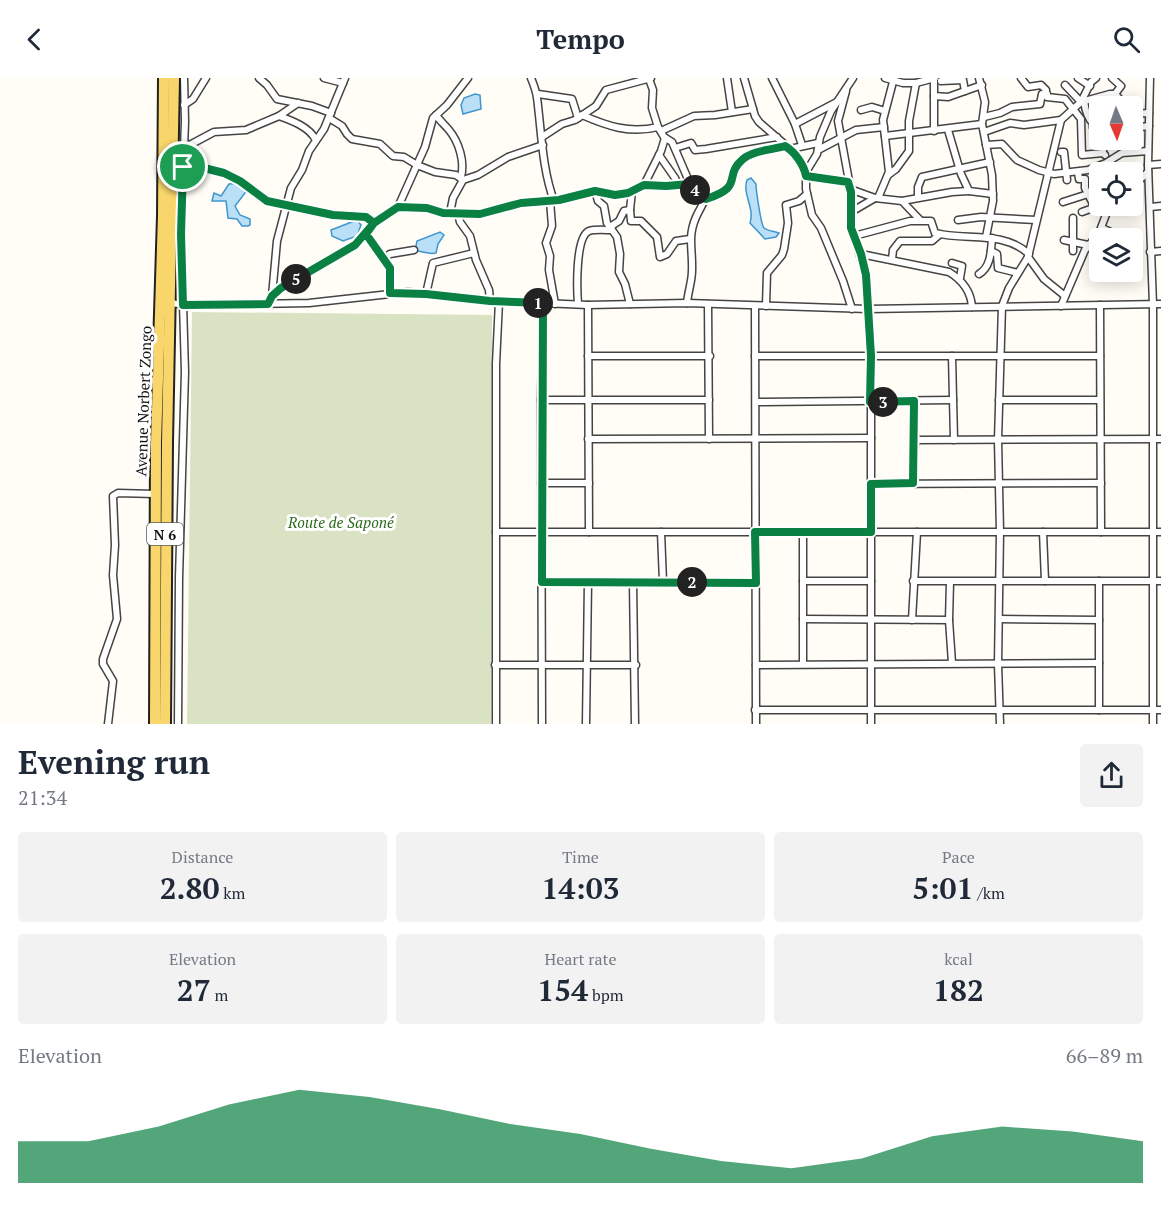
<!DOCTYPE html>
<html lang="en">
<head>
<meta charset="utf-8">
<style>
	body { margin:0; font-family:"PT Serif",serif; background:#f2f2f3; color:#1f2937; height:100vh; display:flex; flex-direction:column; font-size:22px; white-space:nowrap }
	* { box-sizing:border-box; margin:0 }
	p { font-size:20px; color:#747a83 }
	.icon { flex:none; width:33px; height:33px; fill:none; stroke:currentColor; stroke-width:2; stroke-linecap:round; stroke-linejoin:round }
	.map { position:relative; height:646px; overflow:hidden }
	.side { display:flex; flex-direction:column; background:#fff; flex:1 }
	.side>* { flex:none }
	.needle { width:39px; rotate:178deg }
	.buttons { position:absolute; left:1089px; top:18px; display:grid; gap:12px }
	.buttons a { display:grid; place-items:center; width:54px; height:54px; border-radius:6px; background:#fff; box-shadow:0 3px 15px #0003; font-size:30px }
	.pin { position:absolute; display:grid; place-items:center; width:51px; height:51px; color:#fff; margin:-26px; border:3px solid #fff; border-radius:50%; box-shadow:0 2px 6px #0007 }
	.km { position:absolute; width:30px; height:30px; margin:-15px; border-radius:50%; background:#222; color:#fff; font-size:16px; line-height:30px; text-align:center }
	.round { display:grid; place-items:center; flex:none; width:63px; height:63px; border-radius:6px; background:#f2f2f3 }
	.summary { display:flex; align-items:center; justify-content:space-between; height:102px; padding:0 18px }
	h1 { font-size:33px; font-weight:600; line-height:45px }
	.figures { display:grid; grid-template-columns:repeat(3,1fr); gap:9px; height:102px; padding:6px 18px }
	.figures div { display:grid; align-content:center; border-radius:6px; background:#f2f2f3; text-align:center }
	.figures b { font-size:30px; font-weight:600 }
	.figures small { font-size:16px; font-weight:400 }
	.figures p { font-size:16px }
	.chart { height:168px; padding:12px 18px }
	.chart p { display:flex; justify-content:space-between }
	.chart svg { width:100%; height:108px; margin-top:6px; fill:#0b8043; opacity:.7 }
	header { display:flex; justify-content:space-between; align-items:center; height:78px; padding:0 18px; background:#fff; font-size:27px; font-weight:600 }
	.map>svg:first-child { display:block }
	.cemetery { fill:#d9e3c4 }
	.water { fill:#b9e0f7; stroke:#3f96cf; stroke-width:1.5 }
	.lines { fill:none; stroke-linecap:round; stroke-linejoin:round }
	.minor-casing { stroke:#444; stroke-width:9 }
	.primary-casing { stroke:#222; stroke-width:14 }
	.minor { stroke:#fff; stroke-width:6 }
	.primary { stroke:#f9d66b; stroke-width:10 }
	.route-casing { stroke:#fff; stroke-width:12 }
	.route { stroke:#0b8043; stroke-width:8 }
	.labels { text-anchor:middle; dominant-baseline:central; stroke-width:6; stroke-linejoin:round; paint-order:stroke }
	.shield { fill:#fff; stroke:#585858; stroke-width:1.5 }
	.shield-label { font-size:14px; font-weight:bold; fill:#111 }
	.street-label { font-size:15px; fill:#111; stroke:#fff }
	.park-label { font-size:15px; font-style:italic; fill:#2f6b1f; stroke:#fff }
</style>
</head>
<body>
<header><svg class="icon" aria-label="back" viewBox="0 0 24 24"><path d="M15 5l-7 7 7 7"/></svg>Tempo<svg class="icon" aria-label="search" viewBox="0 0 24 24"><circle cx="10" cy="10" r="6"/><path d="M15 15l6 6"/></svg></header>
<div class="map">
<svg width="1161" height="646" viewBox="0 0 1161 646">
	<rect width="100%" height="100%" fill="#fffdf5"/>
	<path class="cemetery" d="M192,234L492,237L491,646H187Z"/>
	<g class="water">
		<path d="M475,16L480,17L481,31L463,36L461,27L464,20Z"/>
		<path d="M751,100L756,106C756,112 761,147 764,150C768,153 774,153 779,155L776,159L765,161L750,145C755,130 742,116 747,102Z"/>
		<path d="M241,105L246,109L245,115L235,128L240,137L250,141V147L248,148H242L237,141L228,140L226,123H212L214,115L221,118L229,106Z"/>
		<path d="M357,142L361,147L357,158L343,163L332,158L331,152Z"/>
		<path d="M440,154L444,157L438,166L436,175C428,177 423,173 415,173L417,163Z"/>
	</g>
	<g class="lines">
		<g class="minor-casing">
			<g id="minor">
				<path d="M259,0L267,7L277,21L312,28L331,35"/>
				<path d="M324,0L343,5"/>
				<path d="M531,0C538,17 537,21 539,37C542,66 544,96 554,123"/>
				<path d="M727,0L732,34"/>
				<path d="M744,0L755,38L759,44L790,71L806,94V111L812,137L821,150L843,203L852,231"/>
				<path d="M772,0L795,46L802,67"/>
				<path d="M885,0L903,5H916L909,43V73L896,91L888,97"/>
				<path d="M979,0L985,24L982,46L992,97L993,123L986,159"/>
				<path d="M1021,0L1028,9L1041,7L1046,12L1045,16"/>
				<path d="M1078,0L1090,8"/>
				<path d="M1112,0L1121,8L1115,16"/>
				<path d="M1150,0L1148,87L1153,227V646"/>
				<path d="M649,1L653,12L652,30L658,49L664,59L672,64L691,108L706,121"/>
				<path d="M941,3L963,2L965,13"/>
				<path d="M916,5L935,0"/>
				<path d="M1065,7L1081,24L1091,4L1096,0"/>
				<path d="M846,13L838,43L851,114L850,146L866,197L871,278V646"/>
				<path d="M538,16L572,21L578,40"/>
				<path d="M934,18L948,19L982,7"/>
				<path d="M1084,23C1085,30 1087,40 1093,45V50L1100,53"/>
				<path d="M184,27L193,21L206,0"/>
				<path d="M861,32L872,29L885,33"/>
				<path d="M1132,36L1149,35"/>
				<path d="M436,37C440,43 445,47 449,52C459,64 465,84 461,99"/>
				<path d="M582,37C607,48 630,56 658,49"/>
				<path d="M279,38L298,25"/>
				<path d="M984,39L1000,35L1012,29L1040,26L1042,16H1047V19L1065,21L1081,41L1082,77L1103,75"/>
				<path d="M329,40L342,48L347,56L352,61L380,66L393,78L404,79L417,87L435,94L456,97L463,102"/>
				<path d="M795,46L837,24"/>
				<path d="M1132,50L1149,48"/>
				<path d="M948,52L961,96L969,113L993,116"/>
				<path d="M661,53L694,38L715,37L753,31"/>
				<path d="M934,53V2"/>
				<path d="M984,54L1010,45L1024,47L1061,42"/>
				<path d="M885,58L982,46"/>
				<path d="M542,59L562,46L575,42L596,28L606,12L651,0"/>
				<path d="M1103,62V75L1105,77"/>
				<path d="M986,67L1002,66L1017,82L1039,92L1054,96L1088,92L1106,85L1122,75L1148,73"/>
				<path d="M184,70L214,54L246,52L279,38C293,43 309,49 316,62"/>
				<path d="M675,70L691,65L695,72L706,71L777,59"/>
				<path d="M790,71L818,65"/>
				<path d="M818,72L856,52L884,49"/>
				<path d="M1061,74H1064L1067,102"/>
				<path d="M659,77L675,100L678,107"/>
				<path d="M1148,87L1161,86"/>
				<path d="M183,89L205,91L224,95L240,103L267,123L333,137L366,139L374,145"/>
				<path d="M806,94L817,76L820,59L831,33L853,0"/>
				<path d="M1132,96H1137L1139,102"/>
				<path d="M806,98L847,104"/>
				<path d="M644,107L661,73L665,60"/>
				<path d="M1132,109L1148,94"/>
				<path d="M850,111L875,120L902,123L920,142"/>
				<path d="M595,113L598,123L604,128L607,145L617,159L620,176L619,194L625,206L630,226"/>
				<path d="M1088,116L1093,126L1100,124"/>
				<path d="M918,119V109L922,99L990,84"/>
				<path d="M878,120L889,94L883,42L894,0"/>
				<path d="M550,123L552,148L546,165L550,178L549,192L555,226"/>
				<path d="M902,123L952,114L969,113"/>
				<path d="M1063,124L1088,116L1085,110V101H1079L1078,94"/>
				<path d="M398,129L427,130L443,135L480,136L521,125L559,122L595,113L615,117L629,114L644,107L666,108L690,106"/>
				<path d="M1150,129L1161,128"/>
				<path d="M630,132L632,113"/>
				<path d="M851,134L875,120"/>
				<path d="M1082,134L1093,130V126"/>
				<path d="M450,135L453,120L463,102L478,97L508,79L543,67"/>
				<path d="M458,135L460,144L470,158L476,182L489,212L490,223"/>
				<path d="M958,142L981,139L1036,142"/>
				<path d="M610,149L619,143L624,133L630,132L631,143H641L657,159L660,179L667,176L676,163L690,161"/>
				<path d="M1102,150L1124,160"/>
				<path d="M365,156L390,190V215"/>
				<path d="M854,158L910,143H931L935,155C966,163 1003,152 1029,176"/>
				<path d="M1064,162L1088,167"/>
				<path d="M991,173L997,176L998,190L1018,195"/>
				<path d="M1073,173V140"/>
				<path d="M1150,174L1161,173"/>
				<path d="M861,176L949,194C962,202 971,213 972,229"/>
				<path d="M1028,179L1044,201L1065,218"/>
				<path d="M383,181L390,176L414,172"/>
				<path d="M892,182L893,172L900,163H932L940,156"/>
				<path d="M952,185L962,188L960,200"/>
				<path d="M979,196C991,189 991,173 992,160"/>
				<path d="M426,216L433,185L474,175"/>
				<path d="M272,218L277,163L291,110L302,92L309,73L324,51L345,0"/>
				<path d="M167,225L191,227L309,225L408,214L499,223L588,227L687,225L868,231L1161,226"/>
				<path d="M687,225C688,214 692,203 692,193C693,169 686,157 699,133C701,130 703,124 706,121C712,116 721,118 727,112C734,104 731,98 735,90C744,73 768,73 785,68"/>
				<path d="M268,226L272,218L281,210L355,167L374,145L398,129L425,69L433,40L447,27L468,0"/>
				<path d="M578,226C577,213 575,159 589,153C595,151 605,152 612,152"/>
				<path d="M708,226L709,361"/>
				<path d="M588,227L589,454"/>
				<path d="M1100,227L1101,454"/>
				<path d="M755,228L756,646"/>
				<path d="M766,228L767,195L782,177L784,171L788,145L786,127L799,123L807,116"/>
				<path d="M1061,228L1085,172L1099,155L1107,134L1114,128"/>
				<path d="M588,278H710"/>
				<path d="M755,278H1100"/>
				<path d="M952,278L954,362"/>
				<path d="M541,322H709"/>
				<path d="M999,322H1100"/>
				<path d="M756,324L953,322"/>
				<path d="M588,361L871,360"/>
				<path d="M915,362L1161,361"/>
				<path d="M541,405H589"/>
				<path d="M913,405L915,362L913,323"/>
				<path d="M871,406L1101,405"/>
				<path d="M496,454H1161"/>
				<path d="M661,454L663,504"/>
				<path d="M1043,454L1045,503"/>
				<path d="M803,503H871"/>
				<path d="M913,503H1161"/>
				<path d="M1099,503V632"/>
				<path d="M542,504L756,505"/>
				<path d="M633,504L635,646"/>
				<path d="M950,504L949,542L952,585"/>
				<path d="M803,541L949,542"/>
				<path d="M999,541L1099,542"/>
				<path d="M912,542L917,454"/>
				<path d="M803,586V454"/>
				<path d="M495,587H636"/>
				<path d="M756,587L1099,585"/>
				<path d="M755,632H1161"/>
				<path d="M108,646L113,603L103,586V581L117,541L113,497L115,467L113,418L118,415L155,416"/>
				<path d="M178,646L179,500L185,294L181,156L185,43L184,0"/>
				<path d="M496,646V286L499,223"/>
				<path d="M542,646L541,322L543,225"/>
				<path d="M586,646L588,504"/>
				<path d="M1000,646L998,586L1000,454L998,362L1002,228L1009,210L1028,179L1061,42L1081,24L1110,16H1115L1126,28"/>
			</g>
		</g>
		<g class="primary-casing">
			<g id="primary">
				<path d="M155,646L156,365L163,138L164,0"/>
				<path d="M165,646L167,365L174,0"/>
			</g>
		</g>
		<use href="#minor" class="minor"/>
		<use href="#primary" class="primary"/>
	</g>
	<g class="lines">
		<g class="route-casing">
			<path id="route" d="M183,89L204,90L224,95L240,103L267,123L333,137L366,139L374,145L366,156L390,190V215L426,216L490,223L543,225L542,504L756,505L755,454H871V406L913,405L914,323L870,324L871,278L866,197L861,176L851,150V114L848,104L806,98C804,87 795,74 785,68C772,72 754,72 743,81C722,99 746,108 706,121L690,106L666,108L644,107L628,115L615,117L595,113L559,122L521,125L480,136L443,135L427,130L398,129L374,145L355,167L281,210L272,218L268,226L183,227L181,156L183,89"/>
		</g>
		<use href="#route" class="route"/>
	</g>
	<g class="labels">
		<rect class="shield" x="147" y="445" width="36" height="22" rx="4.5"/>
		<g class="shield-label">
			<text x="165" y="456">N 6</text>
		</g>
		<g class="street-label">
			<text transform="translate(143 323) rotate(-88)">Avenue Norbert Zongo</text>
		</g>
		<g class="park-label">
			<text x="341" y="444">Route de Saponé</text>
		</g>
	</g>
</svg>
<div class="buttons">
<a><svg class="needle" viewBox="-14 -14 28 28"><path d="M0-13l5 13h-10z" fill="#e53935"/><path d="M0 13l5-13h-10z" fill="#747a83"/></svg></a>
<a><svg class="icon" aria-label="locate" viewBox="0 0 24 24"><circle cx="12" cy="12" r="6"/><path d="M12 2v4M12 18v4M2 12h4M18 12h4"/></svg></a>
<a><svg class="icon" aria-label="layers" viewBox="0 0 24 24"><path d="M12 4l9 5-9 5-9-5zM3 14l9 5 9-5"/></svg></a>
</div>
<div class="pin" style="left:183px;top:89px;background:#1e9e55"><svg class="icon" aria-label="arrive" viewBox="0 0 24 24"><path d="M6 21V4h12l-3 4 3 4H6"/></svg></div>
<b class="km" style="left:538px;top:225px">1</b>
<b class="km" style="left:692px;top:504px">2</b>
<b class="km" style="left:883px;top:324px">3</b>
<b class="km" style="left:695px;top:112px">4</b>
<b class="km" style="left:296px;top:201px">5</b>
</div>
<section class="side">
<div class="summary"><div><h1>Evening run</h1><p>21:34</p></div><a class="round"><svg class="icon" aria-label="share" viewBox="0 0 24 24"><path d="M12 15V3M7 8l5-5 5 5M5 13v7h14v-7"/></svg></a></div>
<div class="figures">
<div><p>Distance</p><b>2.80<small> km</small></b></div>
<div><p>Time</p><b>14:03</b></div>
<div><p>Pace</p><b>5:01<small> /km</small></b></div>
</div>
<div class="figures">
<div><p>Elevation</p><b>27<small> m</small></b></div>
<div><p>Heart rate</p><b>154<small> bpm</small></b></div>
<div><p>kcal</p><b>182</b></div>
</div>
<div class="chart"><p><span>Elevation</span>66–89 m</p>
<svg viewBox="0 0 160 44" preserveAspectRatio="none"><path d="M0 44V27L10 27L20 21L30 12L40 6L50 9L60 14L70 20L80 24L90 30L100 35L110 38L120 34L130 25L140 21L150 23L160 27V44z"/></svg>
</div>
</section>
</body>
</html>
